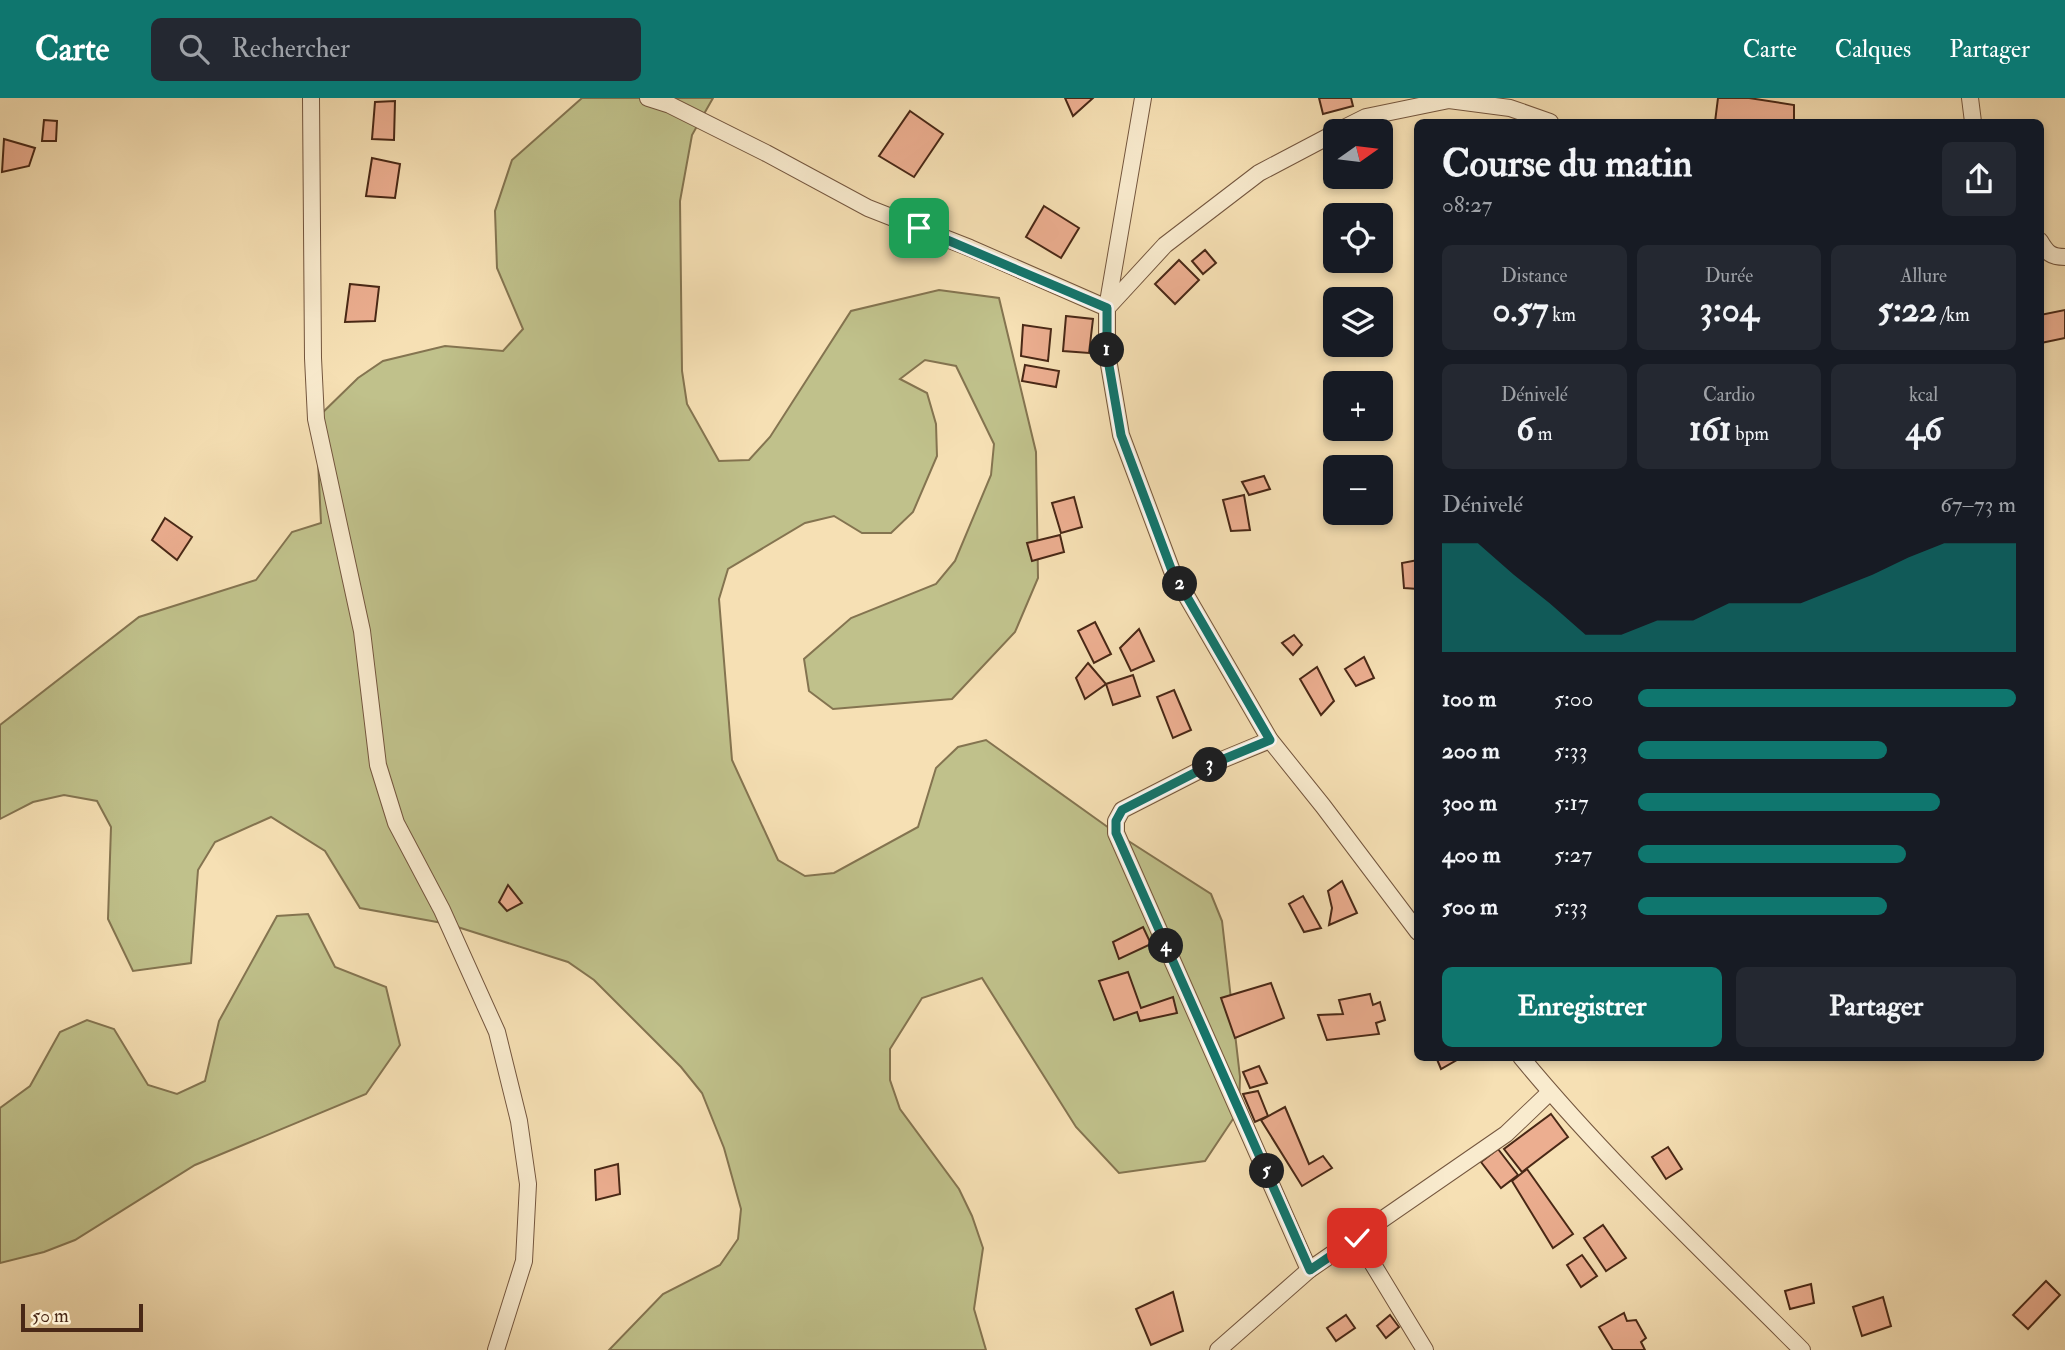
<!DOCTYPE html>
<html lang="fr">
<head>
<meta charset="utf-8">
<style>
	body { margin:0; font-family:"IM FELL Double Pica",serif; background:#242831; color:#f1f3f6; height:100vh; display:flex; flex-direction:column; font-size:26px; white-space:nowrap }
	* { box-sizing:border-box; margin:0 }
	p { font-size:23px; color:#9ea1a6 }
	.icon { flex:none; width:38px; height:38px; fill:none; stroke:currentColor; stroke-width:2; stroke-linecap:round; stroke-linejoin:round }
	.map { position:relative; flex:1; overflow:hidden }
	.drawer { position:absolute; left:1414px; top:21px; width:630px; height:942px; display:flex; flex-direction:column; background:#171b24; border-radius:10px; box-shadow:0 4px 10px #0003 }
	.drawer>* { flex:none }
	.needle { width:46px; rotate:76deg }
	.fabs { position:absolute; left:1323px; top:21px; display:grid; gap:14px }
	.fabs a { display:grid; place-items:center; width:70px; height:70px; border-radius:10px; background:#171b24; box-shadow:0 4px 10px #0003; font-size:35px }
	.scale { position:absolute; left:21px; bottom:18px; width:122px; box-sizing:border-box; padding-left:7px; border:4px solid #492816; border-top:0; font-size:19px; line-height:24px; white-space:nowrap; color:#492816; -webkit-text-stroke:5px #f9ebce; paint-order:stroke }
	.pin { position:absolute; display:grid; place-items:center; width:60px; height:60px; color:#fff; margin:-30px; border-radius:14px; box-shadow:0 4px 10px #0006 }
	.km { position:absolute; width:35px; height:35px; margin:-18px; border-radius:50%; background:#222; color:#fff; font-size:19px; line-height:35px; text-align:center }
	.round { display:grid; place-items:center; flex:none; width:74px; height:74px; border-radius:10px; background:#242831 }
	.overview { display:flex; align-items:center; justify-content:space-between; height:119px; padding:0 28px }
	h1 { font-size:38px; font-weight:700; line-height:52px }
	.metrics { display:grid; grid-template-columns:repeat(3,1fr); gap:10px; height:119px; padding:7px 28px }
	.metrics div { display:grid; align-content:center; border-radius:10px; background:#242831; text-align:center }
	.metrics b { font-size:35px; font-weight:700 }
	.metrics small { font-size:19px; font-weight:400 }
	.metrics p { font-size:19px }
	.chart { height:196px; padding:14px 28px }
	.chart p { display:flex; justify-content:space-between }
	.chart svg { width:100%; height:126px; margin-top:7px; fill:#0f766e; opacity:.7 }
	.button { display:flex; gap:14px; margin-top:auto; padding:14px 28px }
	.button a { flex:1; height:80px; border-radius:10px; background:#0f766e; color:#fff; font-size:28px; font-weight:700; line-height:80px; text-align:center }
	.button a+a { background:#242831; color:#f1f3f6 }
	ul { padding:0 28px; list-style:none; font-size:23px }
	li { display:grid; grid-template-columns:112px 84px 1fr; align-items:center; height:52px }
	li i { height:18px; border-radius:9px; background:#0f766e }
	header { display:flex; align-items:center; gap:42px; box-sizing:border-box; height:98px; padding:0 35px; background:#0f766e; color:#fff }
	header strong { font-size:33px }
	nav { display:flex; gap:38px; margin-inline-start:auto; font-size:24px }
	.search { width:490px; height:63px; background:#242831; display:flex; align-items:center; gap:18px; box-sizing:border-box; padding:0 24px; border-radius:10px; color:#9ea1a6; font-size:26px }
	.map>svg:first-child { display:block }
	.green { fill:#c0c18b; stroke:#847450; stroke-width:2 }
	.building { fill:#ecae90; stroke:#492816; stroke-width:2 }
	.lines { fill:none; stroke-linecap:round; stroke-linejoin:round }
	.street-casing { stroke:#74563e; stroke-width:18 }
	.street { stroke:#f9ebce; stroke-width:16 }
	.route-casing { stroke:#fff; stroke-width:14 }
	.route { stroke:#0f766e; stroke-width:9 }
</style>
</head>
<body>
<header>
<strong>Carte</strong>
<div class="search"><svg class="icon" aria-label="search" viewBox="0 0 24 24"><circle cx="10" cy="10" r="6"/><path d="M15 15l6 6"/></svg>Rechercher</div>
<nav><a>Carte</a><a>Calques</a><a>Partager</a></nav>
</header>
<div class="map">
<svg width="2065" height="1252" viewBox="0 0 2065 1252">
	<rect width="100%" height="100%" fill="#f6e0b4"/>
	<filter id="stains"><feTurbulence type="fractalNoise" baseFrequency=".00286" numOctaves="4"/><feColorMatrix values="0 0 0 0 .2 0 0 0 0 .09 0 0 0 0 .02 0 0 0 .5 -.17"/></filter>
	<radialGradient id="worn" r=".72"><stop offset=".6" stop-color="#630" stop-opacity="0"/><stop offset="1" stop-color="#630" stop-opacity=".3"/></radialGradient>
	<g class="green">
		<path d="M582,0H713L692,37L680,103L682,273L687,306L719,363L749,362L770,339L851,213L939,192L999,200L1036,354L1038,480L1015,534L952,601L833,611L809,593L804,561L851,520L936,486L955,463L991,377L994,346L956,268L925,262L900,281L927,295L936,326L937,358L913,414L891,435H862L834,418L805,425L728,471L719,501L732,662L778,762L805,778L834,775L918,729L936,670L958,649L986,642L1116,735L1211,796L1222,823L1240,979L1239,1012L1205,1063L1119,1075L1076,1029L982,880L922,900L890,951V982L900,1011L959,1091L972,1118L983,1150L974,1211L986,1252H609L663,1196L720,1167L738,1141L741,1111L724,1050L702,995L681,969L594,882L568,864L448,826L360,810L325,753L271,719L215,744L198,772L191,865L133,873L108,821L111,729L97,703L64,697L33,704L0,721V627L139,519L256,482L292,434L321,425L316,321L358,280L383,263L445,248L503,253L523,231L497,170L495,113L512,62Z"/>
		<path d="M308,816L335,869L386,889L400,947L366,996L195,1067L75,1142L44,1154L0,1165V1010L30,988L60,934L87,922L114,931L148,987L177,996L205,983L219,923L277,818Z"/>
	</g>
	<g class="building">
		<path d="M1065,0H1093L1073,18Z"/>
		<path d="M1319,0H1351L1353,8L1323,16Z"/>
		<path d="M1718,0H1749L1794,7V24H1715Z"/>
		<path d="M395,3L394,42L372,41L375,4Z"/>
		<path d="M910,13L943,36L914,79L879,58Z"/>
		<path d="M44,22L57,23L56,43H42Z"/>
		<path d="M4,41L35,50L29,68L2,74Z"/>
		<path d="M372,60L400,66L395,100L366,98Z"/>
		<path d="M1044,108L1079,130L1061,160L1026,139Z"/>
		<path d="M1205,152L1216,165L1203,176L1192,163Z"/>
		<path d="M1179,162L1199,182L1175,206L1155,186Z"/>
		<path d="M350,186L379,189L375,223L345,224Z"/>
		<path d="M2065,212V240L2041,245L2040,217Z"/>
		<path d="M1066,218L1093,221L1089,255L1063,253Z"/>
		<path d="M1023,227L1051,231L1048,263L1021,258Z"/>
		<path d="M1025,267L1059,273L1056,289L1022,283Z"/>
		<path d="M1264,378L1270,391L1249,397L1242,384Z"/>
		<path d="M1244,397L1250,432L1231,433L1223,402Z"/>
		<path d="M1074,399L1082,429L1061,435L1052,405Z"/>
		<path d="M165,420L192,439L177,462L152,442Z"/>
		<path d="M1060,437L1064,454L1032,463L1027,445Z"/>
		<path d="M1418,462V491L1404,490L1402,465Z"/>
		<path d="M1095,524L1111,556L1094,565L1078,533Z"/>
		<path d="M1139,531L1154,563L1131,573L1120,550Z"/>
		<path d="M1294,537L1302,547L1293,557L1282,545Z"/>
		<path d="M1364,559L1374,580L1356,588L1345,571Z"/>
		<path d="M1088,565L1106,586L1085,601L1076,580Z"/>
		<path d="M1317,569L1334,603L1321,617L1300,581Z"/>
		<path d="M1133,577L1140,598L1113,607L1106,586Z"/>
		<path d="M1174,592L1191,632L1173,640L1157,599Z"/>
		<path d="M1342,783L1357,815L1329,827L1332,810L1328,793Z"/>
		<path d="M508,787L522,805L507,813L499,804Z"/>
		<path d="M1303,798L1321,830L1304,834L1289,806Z"/>
		<path d="M1143,829L1151,846L1119,861L1113,844Z"/>
		<path d="M1128,874L1141,910L1173,899L1177,915L1140,923L1137,914L1114,922L1099,883Z"/>
		<path d="M1271,885L1284,920L1235,940L1221,900Z"/>
		<path d="M1370,896L1373,907L1380,904L1385,922L1376,925L1379,936L1327,942L1318,917L1343,916L1339,902Z"/>
		<path d="M1436,959H1462L1441,971Z"/>
		<path d="M1259,968L1267,985L1250,990L1243,974Z"/>
		<path d="M1258,993L1268,1018L1255,1024L1243,996Z"/>
		<path d="M1285,1009L1309,1066L1323,1058L1332,1070L1302,1088L1261,1022Z"/>
		<path d="M1551,1016L1568,1039L1522,1074L1504,1051Z"/>
		<path d="M1668,1049L1682,1071L1666,1081L1652,1059Z"/>
		<path d="M1498,1051L1518,1077L1501,1090L1481,1064Z"/>
		<path d="M618,1066L620,1096L596,1102L595,1072Z"/>
		<path d="M1527,1071L1573,1136L1553,1150L1512,1083Z"/>
		<path d="M1603,1127L1626,1160L1606,1173L1584,1140Z"/>
		<path d="M1582,1157L1597,1178L1581,1189L1567,1167Z"/>
		<path d="M2046,1183L2060,1197L2028,1231L2013,1217Z"/>
		<path d="M1811,1186L1814,1205L1790,1211L1785,1193Z"/>
		<path d="M1173,1194L1183,1233L1151,1247L1136,1211Z"/>
		<path d="M1883,1199L1891,1228L1862,1238L1853,1209Z"/>
		<path d="M1624,1215L1627,1223L1636,1222L1646,1240L1641,1244L1645,1252H1613L1599,1229Z"/>
		<path d="M1346,1217L1355,1230L1336,1243L1327,1230Z"/>
		<path d="M1390,1217L1399,1229L1386,1240L1377,1228Z"/>
	</g>
	<g class="lines">
		<g class="street-casing">
			<g id="street">
				<path d="M311,0L313,260L316,321L362,533L378,667L396,725L442,812L497,934L519,1023L528,1086L524,1163L496,1252"/>
				<path d="M648,0L670,7L766,55L868,110L970,150L1107,210L1165,147L1259,75L1335,35"/>
				<path d="M1143,0L1107,210V255L1121,337L1172,473L1270,642L1323,708L1418,834"/>
				<path d="M1970,0L1973,24"/>
				<path d="M1338,33L1366,19L1449,2L1510,10L1550,24"/>
				<path d="M2040,143C2047,155 2051,159 2065,159"/>
				<path d="M1270,642L1212,666L1122,712L1116,723V735L1309,1172"/>
				<path d="M1521,959C1607,1063 1707,1157 1802,1252"/>
				<path d="M1357,1140L1425,1252"/>
				<path d="M1218,1252L1309,1172L1506,1036L1550,994"/>
			</g>
		</g>
		<use href="#street" class="street"/>
	</g>
	<g class="lines">
		<g class="route-casing">
			<path id="route" d="M919,130L1107,210V256L1121,337L1172,473L1270,642L1212,666L1122,712L1116,723V735L1310,1172L1357,1140"/>
		</g>
		<use href="#route" class="route"/>
	</g>
	<rect width="100%" height="100%" filter="url(#stains)"/>
	<rect width="100%" height="100%" fill="url(#worn)"/>
</svg>
<div class="fabs">
<a><svg class="needle" viewBox="-14 -14 28 28"><path d="M0-13l5 13h-10z" fill="#e53935"/><path d="M0 13l5-13h-10z" fill="#9ea1a6"/></svg></a>
<a><svg class="icon" aria-label="locate" viewBox="0 0 24 24"><circle cx="12" cy="12" r="6"/><path d="M12 2v4M12 18v4M2 12h4M18 12h4"/></svg></a>
<a><svg class="icon" aria-label="layers" viewBox="0 0 24 24"><path d="M12 4l9 5-9 5-9-5zM3 14l9 5 9-5"/></svg></a>
<a>+</a>
<a>−</a>
</div>
<div class="scale">50 m</div>
<div class="pin" style="left:919px;top:130px;background:#1e9e55"><svg class="icon" aria-label="arrive" viewBox="0 0 24 24"><path d="M6 21V4h12l-3 4 3 4H6"/></svg></div>
<div class="pin" style="left:1357px;top:1140px;background:#d93025"><svg class="icon" aria-label="check" viewBox="0 0 24 24"><path d="M5 12l5 5 9-10"/></svg></div>
<b class="km" style="left:1107px;top:252px">1</b>
<b class="km" style="left:1180px;top:486px">2</b>
<b class="km" style="left:1210px;top:667px">3</b>
<b class="km" style="left:1166px;top:848px">4</b>
<b class="km" style="left:1267px;top:1073px">5</b>
<section class="drawer">
<div class="overview"><div><h1>Course du matin</h1><p>08:27</p></div><a class="round"><svg class="icon" aria-label="share" viewBox="0 0 24 24"><path d="M12 15V3M7 8l5-5 5 5M5 13v7h14v-7"/></svg></a></div>
<div class="metrics">
<div><p>Distance</p><b>0.57<small> km</small></b></div>
<div><p>Durée</p><b>3:04</b></div>
<div><p>Allure</p><b>5:22<small> /km</small></b></div>
</div>
<div class="metrics">
<div><p>Dénivelé</p><b>6<small> m</small></b></div>
<div><p>Cardio</p><b>161<small> bpm</small></b></div>
<div><p>kcal</p><b>46</b></div>
</div>
<div class="chart"><p><span>Dénivelé</span>67–73 m</p>
<svg viewBox="0 0 160 44" preserveAspectRatio="none"><path d="M0 44V6L10 6L20 17L30 27L40 38L50 38L60 33L70 33L80 27L90 27L100 27L110 22L120 17L130 11L140 6L150 6L160 6V44z"/></svg>
</div>
<ul>
<li><b>100 m</b>5:00<i style="width:100%"></i></li>
<li><b>200 m</b>5:33<i style="width:66%"></i></li>
<li><b>300 m</b>5:17<i style="width:80%"></i></li>
<li><b>400 m</b>5:27<i style="width:71%"></i></li>
<li><b>500 m</b>5:33<i style="width:66%"></i></li>
</ul>
<div class="button"><a>Enregistrer</a><a>Partager</a></div>
</section>
</div>
</body>
</html>
